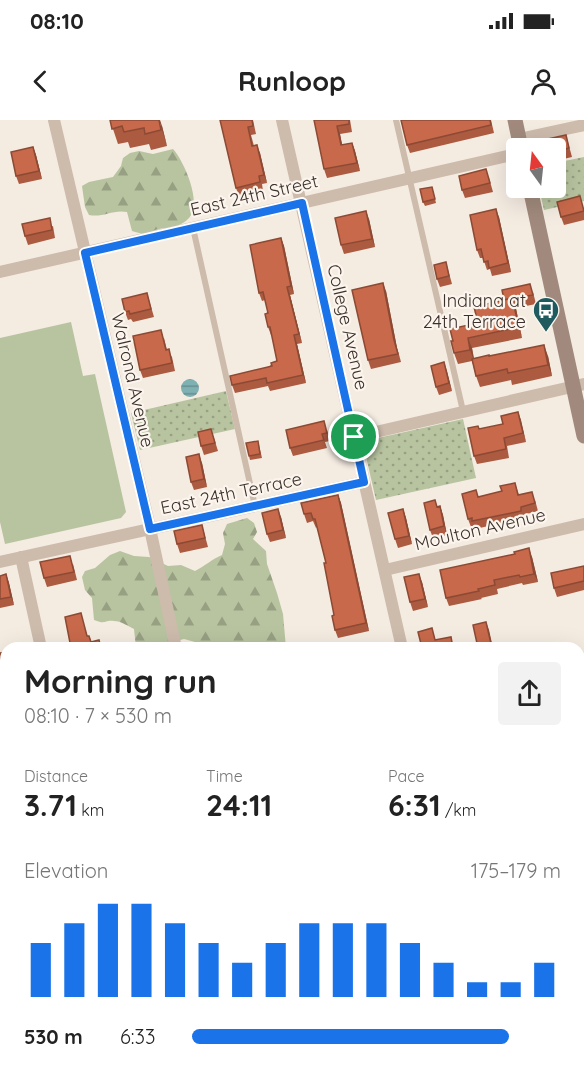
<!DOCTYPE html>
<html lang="en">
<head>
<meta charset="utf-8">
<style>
	body { margin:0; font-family:Quicksand,sans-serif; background:#f2f2f2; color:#222; height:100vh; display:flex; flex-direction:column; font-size:22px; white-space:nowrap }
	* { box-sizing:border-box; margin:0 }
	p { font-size:20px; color:#767676 }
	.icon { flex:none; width:33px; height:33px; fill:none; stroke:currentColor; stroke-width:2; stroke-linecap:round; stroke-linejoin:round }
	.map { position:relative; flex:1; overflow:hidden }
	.details { position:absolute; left:0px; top:522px; width:585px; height:430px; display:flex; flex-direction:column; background:#fff; border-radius:18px 18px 0 0; box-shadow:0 6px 24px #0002 }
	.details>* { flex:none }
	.needle { width:39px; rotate:345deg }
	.tools { position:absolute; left:506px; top:18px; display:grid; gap:12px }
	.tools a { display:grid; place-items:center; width:60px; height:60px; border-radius:6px; background:#fff; box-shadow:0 6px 24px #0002; font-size:30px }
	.pin { position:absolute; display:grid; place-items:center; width:51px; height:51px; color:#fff; margin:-26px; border:3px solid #fff; border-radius:50%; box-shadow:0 2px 6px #0007 }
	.round { display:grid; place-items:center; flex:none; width:63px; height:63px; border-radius:6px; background:#f2f2f2 }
	.summary { display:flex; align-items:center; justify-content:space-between; height:102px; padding:0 24px }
	h1 { font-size:33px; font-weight:700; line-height:45px }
	.metrics { display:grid; grid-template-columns:repeat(3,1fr); gap:9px; height:102px; padding:6px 24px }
	.metrics div { display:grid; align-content:center }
	.metrics b { font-size:30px; font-weight:700 }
	.metrics small { font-size:16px; font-weight:400 }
	.metrics p { font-size:16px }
	.chart { height:168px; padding:12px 24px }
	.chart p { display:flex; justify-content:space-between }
	.chart svg { width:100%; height:108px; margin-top:6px; stroke:#1a73e8; stroke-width:6 }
	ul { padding:0 24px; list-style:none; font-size:20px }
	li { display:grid; grid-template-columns:96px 72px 1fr; align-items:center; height:45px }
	li i { height:15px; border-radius:8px; background:#1a73e8 }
	.status { display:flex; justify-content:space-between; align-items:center; height:42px; padding:0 30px; background:#fff; direction:ltr }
	.status svg { height:16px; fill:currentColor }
	header { display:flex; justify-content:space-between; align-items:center; height:78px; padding:0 24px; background:#fff; font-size:27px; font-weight:700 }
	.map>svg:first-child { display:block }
	.grass { fill:url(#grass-dots) }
	.forest { fill:url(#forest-firs) }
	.park { fill:#b8c4a0 }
	.water { fill:url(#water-rules) }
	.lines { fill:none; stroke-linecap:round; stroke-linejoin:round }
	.lane { stroke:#cdbbac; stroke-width:6 }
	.street { stroke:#cdbbac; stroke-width:12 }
	.secondary { stroke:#a18a7d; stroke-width:15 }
	.wall { fill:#ac5a40 }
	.shaded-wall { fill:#8c4a34 }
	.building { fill:#c8694b; stroke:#8c4a34; stroke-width:1.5 }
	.route-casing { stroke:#fff; stroke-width:12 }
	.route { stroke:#1a73e8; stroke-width:8 }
	.labels { text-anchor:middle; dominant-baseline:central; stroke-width:4.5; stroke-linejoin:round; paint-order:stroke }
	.street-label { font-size:18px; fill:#3b302b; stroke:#fbf5ee }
	.poi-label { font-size:18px; fill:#3b302b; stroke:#fbf5ee; text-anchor:end }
</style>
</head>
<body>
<div class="status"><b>08:10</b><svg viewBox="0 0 49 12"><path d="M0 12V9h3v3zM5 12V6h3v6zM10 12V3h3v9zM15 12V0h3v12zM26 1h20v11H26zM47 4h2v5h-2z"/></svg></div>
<header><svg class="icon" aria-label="back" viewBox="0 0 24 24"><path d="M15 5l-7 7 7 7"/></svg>Runloop<svg class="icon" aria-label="person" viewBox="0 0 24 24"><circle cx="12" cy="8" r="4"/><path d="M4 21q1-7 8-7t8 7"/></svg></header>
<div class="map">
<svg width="584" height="952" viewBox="0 0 584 952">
	<defs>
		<pattern id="grass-dots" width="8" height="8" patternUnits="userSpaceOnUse" patternTransform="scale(1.5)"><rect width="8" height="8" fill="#b8c4a0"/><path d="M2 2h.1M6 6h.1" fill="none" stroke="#97a083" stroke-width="1.8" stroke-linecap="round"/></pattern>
		<pattern id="forest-firs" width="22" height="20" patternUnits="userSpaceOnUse" patternTransform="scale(1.5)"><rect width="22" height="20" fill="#b8c4a0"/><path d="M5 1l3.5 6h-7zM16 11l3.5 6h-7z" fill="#97a083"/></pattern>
		<pattern id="water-rules" width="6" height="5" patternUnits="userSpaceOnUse" patternTransform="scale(1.5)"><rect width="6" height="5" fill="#7fb0b2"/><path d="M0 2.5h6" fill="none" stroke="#699091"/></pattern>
	</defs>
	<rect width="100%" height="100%" fill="#f4ebe1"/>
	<g class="grass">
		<path d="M584,37V81L544,90L539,68H555V43Z"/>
		<path d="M226,271L235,309L140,330L131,293Z"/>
		<path d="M463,299L476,358L376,380L364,328L365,323L369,320Z"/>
		<path d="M169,947H264L265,952H170Z"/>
	</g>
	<g class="forest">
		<path d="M173,29C184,41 203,84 189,98C181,107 170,107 159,109C154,110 150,113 146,114C142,114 136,112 132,111L127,92C113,89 103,98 89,95L85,87L82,66L89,62L113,57L121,46L123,38L130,33L139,31L153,34Z"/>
		<path d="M247,398L254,403L257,412L253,419L266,431L267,444L277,473L283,494L286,528H197L195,522L184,519L173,522L172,528H136L134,509C128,506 121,501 114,501C103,500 107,505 94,500L92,478L85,470L82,457L85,451L95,448L110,435L120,431L134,436L149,437L168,446L181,445L195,451C205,446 212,439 222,435L225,424L223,413L227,404Z"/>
	</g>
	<path class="park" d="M71,202L83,256L95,254L126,392L121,398L5,424L0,402V218Z"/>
	<circle class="water" cx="190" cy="268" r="9"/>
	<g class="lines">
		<g class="lane">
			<path d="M396,0L463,291"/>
			<path d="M193,108L255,386"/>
			<path d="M0,680L6,706"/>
			<path d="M579,796L584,818"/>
			<path d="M61,946L63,952"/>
			<path d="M386,946L387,952"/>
		</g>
		<g class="street">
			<path d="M54,0L147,395L176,528"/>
			<path d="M282,0L402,528"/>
			<path d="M519,19L584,5"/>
			<path d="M0,152L516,34"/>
			<path d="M354,317L584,264"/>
			<path d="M21,437L41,528"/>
			<path d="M0,442L364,362"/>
			<path d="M385,450L584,404"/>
			<path d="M579,940L584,939"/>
			<path d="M162,946L163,952"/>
			<path d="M273,946L274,952"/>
			<path d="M498,946L499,952"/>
			<path d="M522,952L548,946"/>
		</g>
		<g class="secondary">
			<path d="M515,0L521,28"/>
			<path d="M530,68L584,316"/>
			<path d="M579,547L584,546"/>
			<path d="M0,674L6,673"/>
		</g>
	</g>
	<g class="wall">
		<path d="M110,0L162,6L167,26L151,30L149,24L130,28L128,22L118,24Z"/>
		<path d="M220,0H253L256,14L251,15L254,26L260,33L267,63L262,64L263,71L239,76L236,68Z"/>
		<path d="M314,0H350L352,12L340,14L342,25L352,23L355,31L360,51L327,58L324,49Z"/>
		<path d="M401,0H491L494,13L410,33L407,25Z"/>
		<path d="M566,15L572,37L555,41V28Z"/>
		<path d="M33,27L36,35L42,59L19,64L16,56Z"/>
		<path d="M489,58L493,72L465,78L462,70Z"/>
		<path d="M432,67L436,83L425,86L423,82Z"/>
		<path d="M584,88V100L564,105L561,97Z"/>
		<path d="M499,97L511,152L492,156L490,149L487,150L483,138H480L477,130Z"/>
		<path d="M369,99L375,127L344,134L341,125Z"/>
		<path d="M53,106L55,118L28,125L25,116Z"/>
		<path d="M281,118L284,126L294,174L290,175L302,223L297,224L306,263L270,271L268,266L235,273L232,265L268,247L277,241L272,215H271L268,207V193L265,180L262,181L259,173Z"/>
		<path d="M446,142L452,164L440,167L437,159Z"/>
		<path d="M386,171L397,228L401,242L371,249L368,240Z"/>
		<path d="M533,172L536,184L516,188L522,218L472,228L474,238L490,236H548L552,256L512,265L511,260L480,267L476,256L472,241L458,244L454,233L453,221L478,203L504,180Z"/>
		<path d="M147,173L154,197L133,202L131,199L128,200L125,192Z"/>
		<path d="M164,218L167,230L172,237L175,251L143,258L140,250Z"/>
		<path d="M444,242L452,271L439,275L436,267Z"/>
		<path d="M518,292L526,322L507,326L509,338L477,344L474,336L479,309L503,304Z"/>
		<path d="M327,310L330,321L325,322L327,328L293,336L290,328Z"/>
		<path d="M214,318L218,331L204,335L201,326Z"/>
		<path d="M259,325L262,338L250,340L249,336Z"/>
		<path d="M202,343L207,367L194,370L191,362Z"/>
		<path d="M515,363L519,375L535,380L538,391L523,395L524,398L475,409L474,406L471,407L468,399L479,377L502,371Z"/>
		<path d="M338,375L341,383L369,511L338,518L335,510L334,495L326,443L317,407L316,408L313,401L307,403L304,394Z"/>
		<path d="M435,380L437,387L440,386L443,395L447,415L433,418L430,410Z"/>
		<path d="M403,389L406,398L412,424L398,428L395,419Z"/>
		<path d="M281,397L286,418L270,422L267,414Z"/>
		<path d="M202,405L208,427L180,433L177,424Z"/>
		<path d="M532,437L538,462L523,465L522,463L497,469L498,474L481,478L482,479L449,486L446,478Z"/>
		<path d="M73,444L77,460L47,467L44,458Z"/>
		<path d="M584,446V470L557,477L554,468Z"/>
		<path d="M6,454L9,463L14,485L0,488V456Z"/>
		<path d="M422,462L428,487L413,491L410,482Z"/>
		<path d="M6,532V601L2,602L0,596V533Z"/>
		<path d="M0,875L5,896L0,897Z"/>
		<path d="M584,877V917L579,918V878Z"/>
		<path d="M102,946H136L137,952H103Z"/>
		<path d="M353,946H380L381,951L366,952L364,947L354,949Z"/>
	</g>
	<g class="shaded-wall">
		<path d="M159,0H160L162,6L167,26Z"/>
		<path d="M337,6L340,14L344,34L341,25Z"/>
		<path d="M352,23L355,31L360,51L357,43Z"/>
		<path d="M257,25L260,33L267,63L264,55Z"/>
		<path d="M33,27L36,35L42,59L39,51Z"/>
		<path d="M496,89L499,97L511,152L508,143Z"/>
		<path d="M366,91L369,99L375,127L372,119Z"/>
		<path d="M281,118L284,126L294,174L291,166Z"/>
		<path d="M383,163L386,171L397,228L401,242L394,220Z"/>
		<path d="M287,167L290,175L302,223L299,214Z"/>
		<path d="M512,178L516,189L522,218L519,207Z"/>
		<path d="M294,215L297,224L306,263L303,255Z"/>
		<path d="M468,218L472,228L474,241L470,230Z"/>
		<path d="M544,225L548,236L552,256L548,245Z"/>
		<path d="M444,242L447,251L452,271L449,263Z"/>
		<path d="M518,292L521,300L526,322L523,313Z"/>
		<path d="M199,334L202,343L207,367L204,359Z"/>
		<path d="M338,375L341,383L369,511L366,503Z"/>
		<path d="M440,386L443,395L447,415L444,406Z"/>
		<path d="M278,389L281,397L286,418L283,410Z"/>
		<path d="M403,389L406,398L412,424L409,416Z"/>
		<path d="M529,428L532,437L538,462L534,454Z"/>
		<path d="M6,454L9,463L14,485L11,477Z"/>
		<path d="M419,454L422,462L428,487L425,479Z"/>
		<path d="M486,502L489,510L493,528H492Z"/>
		<path d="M0,875L5,896L0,880Z"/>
	</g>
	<g class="building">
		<path d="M110,0H159L161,10L145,14L144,8L124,12L122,6L112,9Z"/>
		<path d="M220,0H252L253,6L248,7L252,26L257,25L264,55L259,56L260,62L236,68Z"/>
		<path d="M314,0H349V4L337,6L341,25L352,23L357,43L324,49Z"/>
		<path d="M401,0H490L491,5L407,25Z"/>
		<path d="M566,15L569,28L555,32V28H544L543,20Z"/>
		<path d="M33,27L39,51L16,56L11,32Z"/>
		<path d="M486,49L490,63L462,70L459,56Z"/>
		<path d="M432,67L435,79L423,82L420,69Z"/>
		<path d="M580,76L584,91L561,97L557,82Z"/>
		<path d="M496,89L508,143L489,148L488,141L484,142L481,129L477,130L470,95Z"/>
		<path d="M366,91L372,119L341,125L335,98Z"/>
		<path d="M50,98L52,110L25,116L22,104Z"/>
		<path d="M281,118L291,166L287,167L299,214L294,215L303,255L267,263L266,258L232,265L230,256L268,247L272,246L271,243L277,241L270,207H268L265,194L268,193L263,172L259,173L250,125Z"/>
		<path d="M446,142L449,156L437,159L434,145Z"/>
		<path d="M383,163L394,220L398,234L368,240L352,170Z"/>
		<path d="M530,164L533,175L504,180L502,170Z"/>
		<path d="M147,173L151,189L130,194L129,191L125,192L122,179Z"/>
		<path d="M512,178L519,207L468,218L470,230L454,233L451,221H453L450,209L478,203L474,187Z"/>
		<path d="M161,210L166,230L169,229L172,243L140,250L133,216Z"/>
		<path d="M544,225L548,245L508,253L507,249L476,256L472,239L489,235V236Z"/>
		<path d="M444,242L449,263L436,267L431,246Z"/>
		<path d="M518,292L523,313L504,318L506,329L474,336L468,308L478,306L479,309L503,304L501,296Z"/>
		<path d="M324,301L327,313L322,314L324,320L290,328L286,310Z"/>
		<path d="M211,309L215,323L201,326L198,312Z"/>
		<path d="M258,321L260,334L249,336L246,323Z"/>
		<path d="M199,334L204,359L191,362L186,337Z"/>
		<path d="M515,363L518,375L532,372L535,383L521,387V391L472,401V398L468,399L462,374L476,370L478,377L502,371L500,366Z"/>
		<path d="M338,375L366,503L335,510L332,496L334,495L324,443H326L315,399H313L311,393L304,394L301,383Z"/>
		<path d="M435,380L437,387L440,386L444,406L430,410L424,383Z"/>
		<path d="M278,389L283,410L267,414L262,393Z"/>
		<path d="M403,389L409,416L395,419L388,393Z"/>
		<path d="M202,405L205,418L177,424L174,411Z"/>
		<path d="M529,428L534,454L520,457L519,455L494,460L495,465L478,469L479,471L446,478L440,450L515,434L514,432Z"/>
		<path d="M70,436L74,452L44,458L40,442Z"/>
		<path d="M584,446V461L554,468L551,453Z"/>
		<path d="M6,454L11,477L0,479V456Z"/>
		<path d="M419,454L425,479L410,482L404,457Z"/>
		<path d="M81,493L87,516H89L91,522L99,520L101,528H71L65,497Z"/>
		<path d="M486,502L492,528H478L473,505Z"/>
		<path d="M432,508L435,520L451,517L453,528H422L418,512Z"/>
		<path d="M6,532V592L0,594V533Z"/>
		<path d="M584,582V623L579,597V583Z"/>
		<path d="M584,733V773L579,752V734Z"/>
		<path d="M584,877V900L579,902V878Z"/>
		<path d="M0,911L3,922H5L6,924V946H29L31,952H0Z"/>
		<path d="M102,946H134L109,952H103Z"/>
	</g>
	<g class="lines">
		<g class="route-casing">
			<path id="route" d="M302,83L364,362L150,409L85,133Z"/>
		</g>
		<use href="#route" class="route"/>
	</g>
	<defs>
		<g id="bus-pin" transform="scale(1.35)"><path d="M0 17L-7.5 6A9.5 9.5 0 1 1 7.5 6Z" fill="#1f5a5e" stroke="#fbf5ee"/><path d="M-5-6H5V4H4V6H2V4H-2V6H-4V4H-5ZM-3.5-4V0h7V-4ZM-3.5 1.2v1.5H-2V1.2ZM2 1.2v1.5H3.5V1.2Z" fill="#fff"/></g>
	</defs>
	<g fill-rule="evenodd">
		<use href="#bus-pin" x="546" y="190"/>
	</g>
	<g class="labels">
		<g class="street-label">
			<text transform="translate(254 75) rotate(-13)">East 24th Street</text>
			<text transform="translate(348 207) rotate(77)">College Avenue</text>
			<text transform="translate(133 260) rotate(77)">Walrond Avenue</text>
			<text transform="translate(231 373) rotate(-12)">East 24th Terrace</text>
			<text transform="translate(480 409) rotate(-13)">Moulton Avenue</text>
		</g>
		<g class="poi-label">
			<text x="526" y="180">Indiana at<tspan x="526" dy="21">24th Terrace</tspan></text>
		</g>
	</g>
</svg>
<div class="tools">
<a><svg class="needle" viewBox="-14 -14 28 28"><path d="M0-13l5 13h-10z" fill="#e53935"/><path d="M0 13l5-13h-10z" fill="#767676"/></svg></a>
</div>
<div class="pin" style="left:354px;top:317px;background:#1e9e55"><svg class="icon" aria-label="arrive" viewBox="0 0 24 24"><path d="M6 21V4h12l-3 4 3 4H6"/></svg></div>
<section class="details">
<div class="summary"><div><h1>Morning run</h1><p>08:10 · 7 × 530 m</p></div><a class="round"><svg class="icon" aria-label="share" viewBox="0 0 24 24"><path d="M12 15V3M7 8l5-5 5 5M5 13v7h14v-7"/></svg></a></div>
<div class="metrics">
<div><p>Distance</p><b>3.71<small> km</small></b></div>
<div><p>Time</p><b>24:11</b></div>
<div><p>Pace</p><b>6:31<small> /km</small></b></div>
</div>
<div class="chart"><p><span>Elevation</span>175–179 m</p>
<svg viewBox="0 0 160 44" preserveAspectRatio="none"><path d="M5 44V22M15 44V14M25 44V6M35 44V6M45 44V14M55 44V22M65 44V30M75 44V22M85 44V14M95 44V14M105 44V14M115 44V22M125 44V30M135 44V38M145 44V38M155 44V30"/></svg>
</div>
<ul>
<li><b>530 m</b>6:33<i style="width:86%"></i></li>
</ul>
</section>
</div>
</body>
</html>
